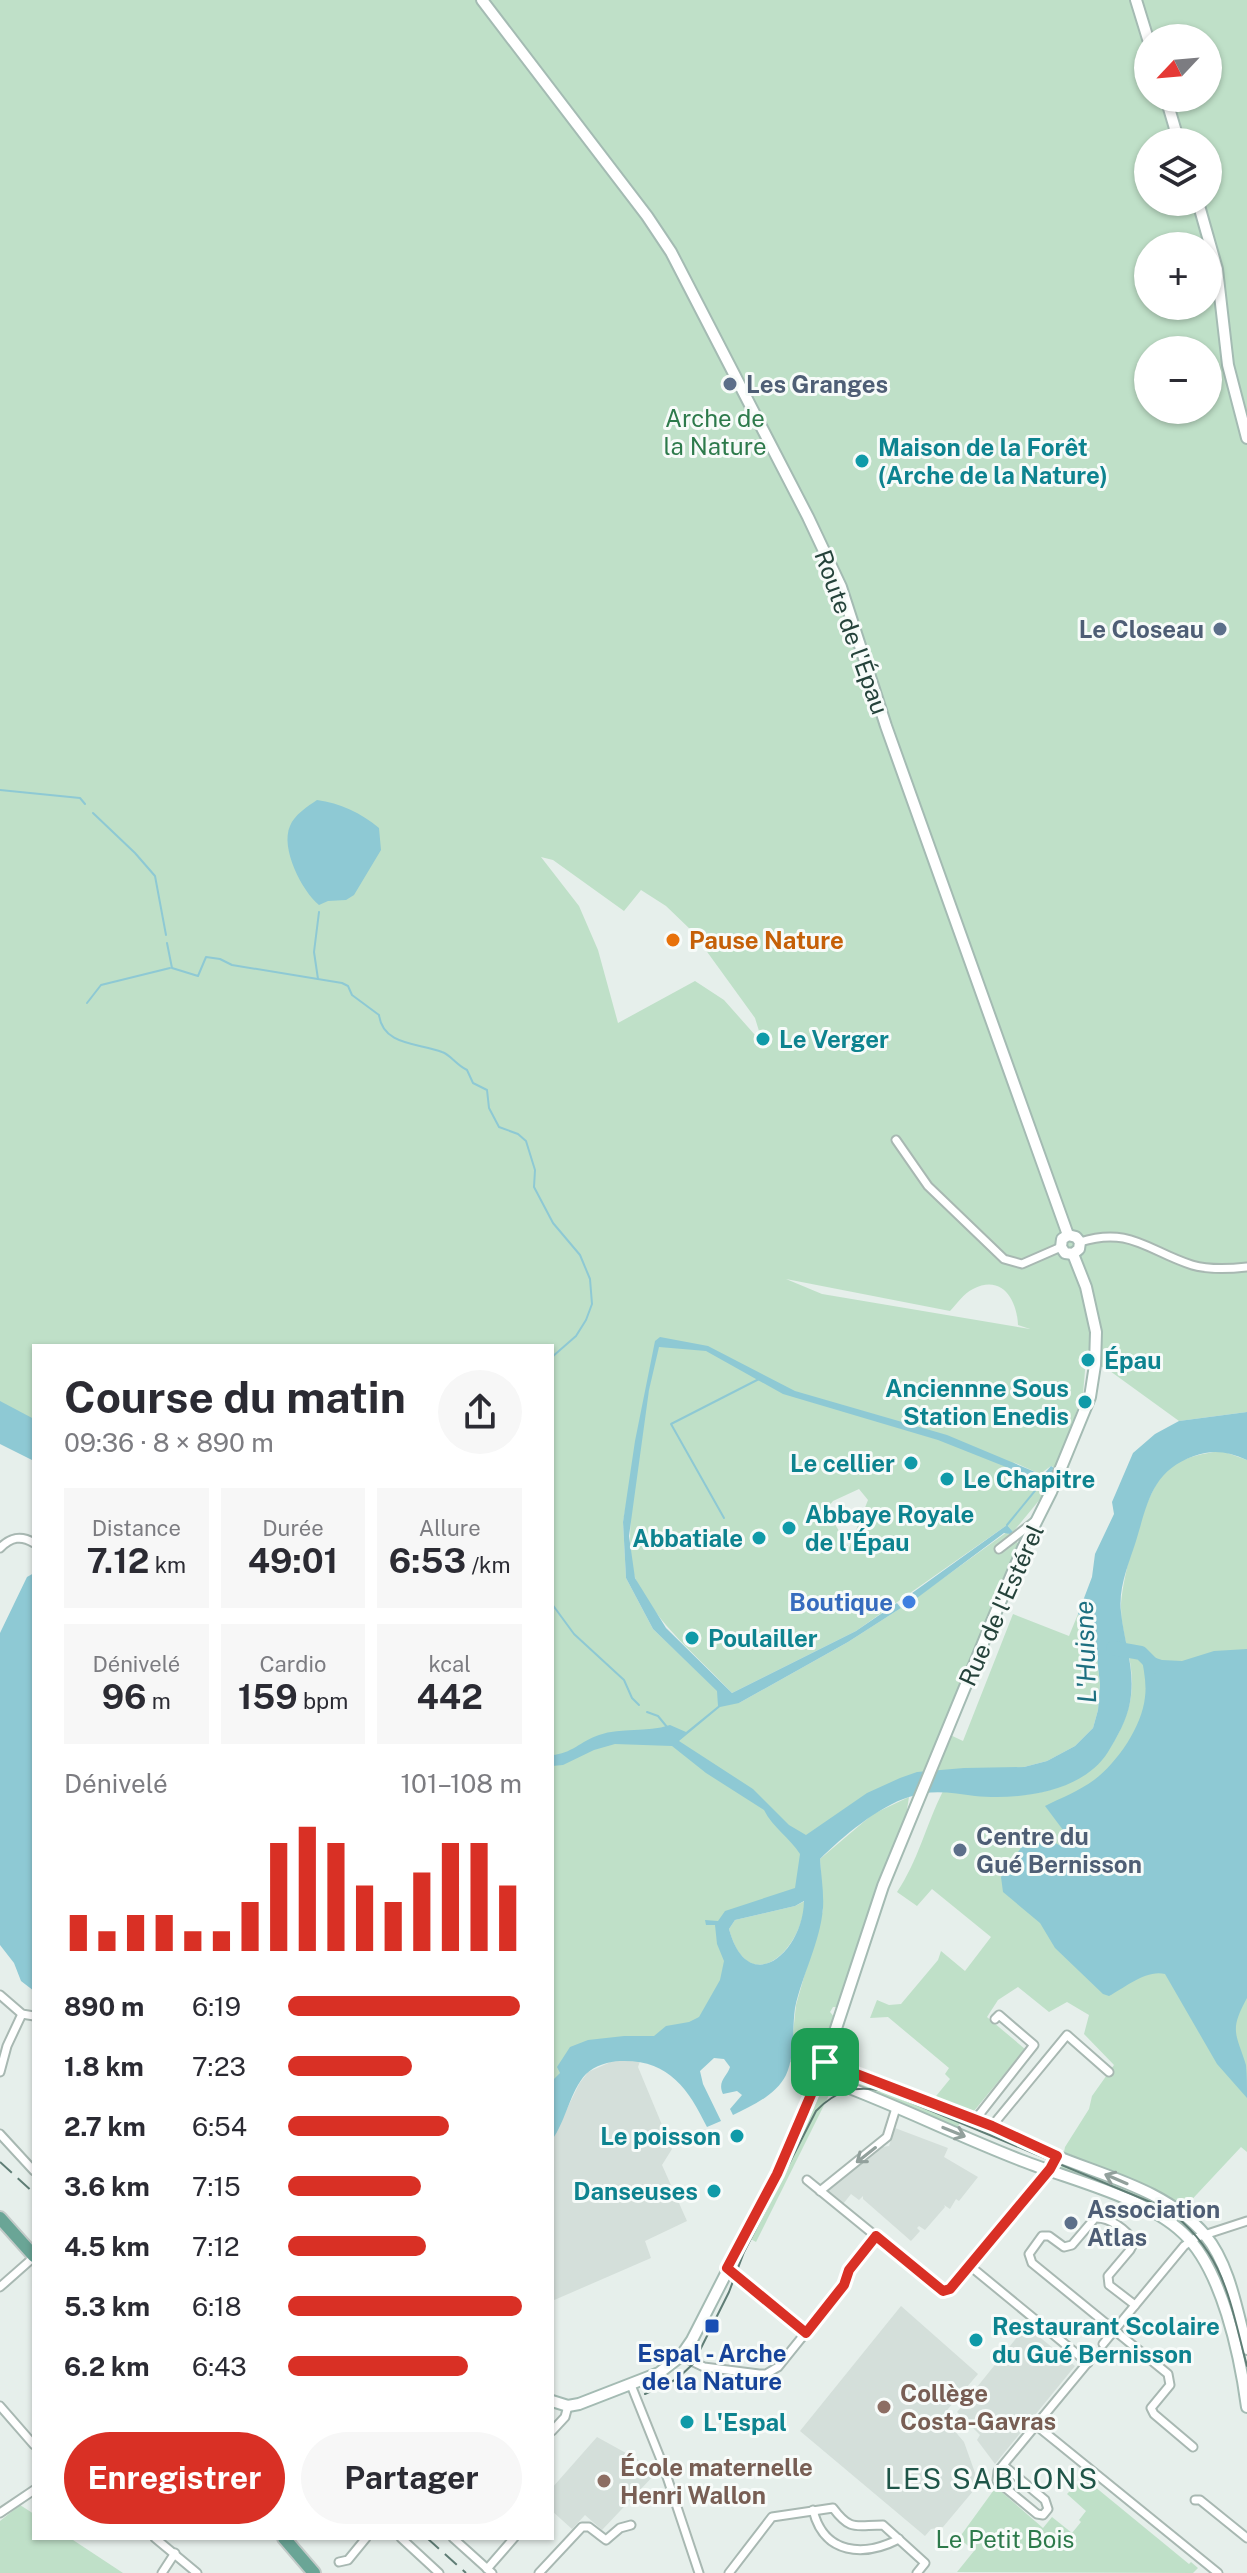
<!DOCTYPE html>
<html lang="fr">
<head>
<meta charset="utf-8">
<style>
	body { margin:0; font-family:"Public Sans",sans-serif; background:#f7f7f7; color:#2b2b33; height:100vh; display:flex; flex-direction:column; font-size:30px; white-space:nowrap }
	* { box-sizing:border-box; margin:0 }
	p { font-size:26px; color:#7c7c81 }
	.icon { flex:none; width:44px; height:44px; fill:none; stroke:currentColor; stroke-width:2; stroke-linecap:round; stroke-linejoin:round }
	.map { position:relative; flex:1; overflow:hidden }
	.panel { position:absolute; left:32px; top:1344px; width:522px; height:1196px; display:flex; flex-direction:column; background:#fff; border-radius:0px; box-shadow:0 2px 6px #0004 }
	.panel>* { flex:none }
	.needle { width:52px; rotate:244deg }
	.tools { position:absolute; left:1134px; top:24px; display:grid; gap:16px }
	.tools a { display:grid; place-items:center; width:88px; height:88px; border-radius:50%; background:#fff; box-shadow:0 2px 6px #0004; font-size:40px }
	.pin { position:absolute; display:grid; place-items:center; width:68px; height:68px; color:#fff; margin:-34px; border-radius:16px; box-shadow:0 4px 12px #0006 }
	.round { display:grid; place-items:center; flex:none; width:84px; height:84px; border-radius:42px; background:#f7f7f7 }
	.overview { display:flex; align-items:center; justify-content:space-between; height:136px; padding:0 32px }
	h1 { font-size:44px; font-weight:700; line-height:60px }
	.stats { display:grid; grid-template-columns:repeat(3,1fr); gap:12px; height:136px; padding:8px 32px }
	.stats div { display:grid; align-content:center; border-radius:0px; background:#f7f7f7; text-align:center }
	.stats b { font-size:34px; font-weight:700 }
	.stats small { font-size:22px; font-weight:400 }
	.stats p { font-size:22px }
	.chart { height:224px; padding:16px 32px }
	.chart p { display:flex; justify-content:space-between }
	.chart svg { width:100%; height:144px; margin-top:8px; stroke:#d93025; stroke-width:6 }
	.cta { display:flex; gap:16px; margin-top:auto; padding:16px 32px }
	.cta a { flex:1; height:92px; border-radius:48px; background:#d93025; color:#fff; font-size:32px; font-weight:700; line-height:92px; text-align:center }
	.cta a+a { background:#f7f7f7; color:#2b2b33 }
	ul { padding:0 32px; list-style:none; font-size:26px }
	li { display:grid; grid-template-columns:128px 96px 1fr; align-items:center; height:60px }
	li i { height:20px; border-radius:10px; background:#d93025 }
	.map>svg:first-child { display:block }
	.built { fill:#d4dfda }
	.green { fill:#bfe0c8; fill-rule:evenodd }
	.water { fill:#8ec9d4; fill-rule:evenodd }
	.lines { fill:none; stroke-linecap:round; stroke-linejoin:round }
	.stream { stroke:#8ec9d4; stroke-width:2 }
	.river { stroke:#8ec9d4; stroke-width:14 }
	.street-casing { stroke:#a8b8b2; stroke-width:11 }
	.secondary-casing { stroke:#a4bbb3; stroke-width:14 }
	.primary-casing { stroke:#c2cac8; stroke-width:16 }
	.street { stroke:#fff; stroke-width:7 }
	.secondary { stroke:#fff; stroke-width:10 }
	.primary { stroke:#6aa596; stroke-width:12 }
	.tram { stroke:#5f7d75; stroke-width:2 }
	.rail { stroke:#5f7d75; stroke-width:2; stroke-dasharray:16 8; stroke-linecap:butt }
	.oneway { stroke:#92a09c }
	.route-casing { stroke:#fff; stroke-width:16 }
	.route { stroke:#d93025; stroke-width:10 }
	.service-dot { fill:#5c6f8a; stroke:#f7fbf9; stroke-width:3 }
	.culture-dot { fill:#0f9aa8; stroke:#f7fbf9; stroke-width:3 }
	.food-dot { fill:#e8710a; stroke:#f7fbf9; stroke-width:3 }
	.shop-dot { fill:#3f7fe0; stroke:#f7fbf9; stroke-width:3 }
	.transit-dot { fill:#1a4fb4; stroke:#f7fbf9; stroke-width:3 }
	.education-dot { fill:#8d6e63; stroke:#f7fbf9; stroke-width:3 }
	.labels { text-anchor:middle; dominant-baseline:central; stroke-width:6; stroke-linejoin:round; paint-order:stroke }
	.service-label { font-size:24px; font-weight:bold; fill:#4e5e75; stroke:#f7fbf9; text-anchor:start }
	.park-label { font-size:24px; fill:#2d7a4b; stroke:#f7fbf9 }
	.culture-label { font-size:24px; font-weight:bold; fill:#0d838f; stroke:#f7fbf9; text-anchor:start }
	.street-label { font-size:24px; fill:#24423a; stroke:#f7fbf9 }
	.food-label { font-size:24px; font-weight:bold; fill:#c56008; stroke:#f7fbf9; text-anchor:start }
	.shop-label { font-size:24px; font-weight:bold; fill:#366cbe; stroke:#f7fbf9; text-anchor:end }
	.transit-label { font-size:24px; font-weight:bold; fill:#164399; stroke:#f7fbf9 }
	.education-label { font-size:24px; font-weight:bold; fill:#785e54; stroke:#f7fbf9; text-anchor:start }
	.water-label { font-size:26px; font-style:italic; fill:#1c6f80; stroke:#f7fbf9 }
	.quarter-label { font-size:28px; letter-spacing:2px; fill:#1f5548; stroke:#f7fbf9 }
</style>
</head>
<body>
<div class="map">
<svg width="1247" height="2573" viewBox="0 0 1247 2573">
	<rect width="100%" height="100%" fill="#e6efeb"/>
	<g class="built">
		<path d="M613,2061H640L638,2067L672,2149L662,2165L687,2221L645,2241L651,2258L552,2301V2140L579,2084L588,2072Z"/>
		<path d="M895,2128L948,2148L944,2157L978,2177L959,2201L956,2199L950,2209L944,2205L945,2207L925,2230L919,2226L917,2228L920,2231L911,2241L863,2199V2196L859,2200L851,2194L843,2204L826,2191L882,2147L889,2146Z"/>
		<path d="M901,2306L978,2374L942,2416L964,2442L979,2484L943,2527L931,2529L925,2536L800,2431Z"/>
		<path d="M1026,2326L1075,2366L995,2464L977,2440L980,2435L957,2412Z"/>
		<path d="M597,2437L644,2463L656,2473L602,2530L585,2515L572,2529L552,2511V2488Z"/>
	</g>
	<g class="green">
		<path d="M0,0H1247V1412L1179,1421L1110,1371L1086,1359L1083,1394L1056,1468L1051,1466L1040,1474L1013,1462L1040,1481L1053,1469L1056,1471L1046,1492L1013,1532L1007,1525L856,1631L732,1693C698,1656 658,1626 636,1580C618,1542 646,1393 658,1349L656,1342L623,1522L626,1578L653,1629L718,1691L719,1698L739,1703L848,1642L904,1606V1601L910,1597L913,1600L1007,1532L1023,1548L946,1733L963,1741L1013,1614L1069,1636L1078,1614L1081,1618L1093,1617L1100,1685L1098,1710L1093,1728L1075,1746L1047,1761L1024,1767L912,1784L819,1844L803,1889L731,1917L725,1935L737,1961L710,2029L597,2056L552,2113V1346H34V1444L0,1423ZM1148,38H1208V98H1148ZM1148,142H1208V202H1148ZM1148,246H1208V306H1148ZM1148,350H1208V410H1148ZM541,857L553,860L624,911L641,890L666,906L692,931L755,1018L763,1044L724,1000L695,981L618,1023L598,950L579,906ZM786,1279L950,1311C957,1304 963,1294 973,1289C1002,1274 1017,1300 1018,1325L1030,1329L822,1294ZM859,1489L868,1500L849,1548L829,1514L833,1510L829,1506L833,1501Z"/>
		<path d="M1222,1451L1247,1460V2152L1241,2147L1184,2208L1148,2187L1064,2152L1065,2147L1089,2109L1092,2096L1114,2065L1084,2034L1089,2015L1067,2002L1049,2012L1018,1987L998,2000L987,2017L1025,2049L969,2117L932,2101L950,2079L945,2074L949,2068L888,2017L870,2018L877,2000L889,2005L901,2004L938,1960L941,1951L965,1971L991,1937L932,1889L917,1906L897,1892C918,1861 926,1825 943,1791C1008,1800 1079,1803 1116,1738C1125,1721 1131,1705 1132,1686C1133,1659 1121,1634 1121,1608C1121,1579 1146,1484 1170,1467C1185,1457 1204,1453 1222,1451Z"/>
		<path d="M909,1797L905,1822L837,2007H833L830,2012L835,2018L814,2072L790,2062L796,2005L823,1910L820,1859L873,1814Z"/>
		<path d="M805,1901C802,1952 748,2000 729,1929L735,1920L795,1906Z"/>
		<path d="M849,2075L961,2118L957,2130L845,2084Z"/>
		<path d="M828,2085H834L756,2242L749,2238L818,2092Z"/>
		<path d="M1064,2162C1108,2179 1156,2195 1191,2227V2231L1188,2233L1060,2169Z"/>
		<path d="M1083,2477L1189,2564L1191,2562L1198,2568L1193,2573L957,2572L974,2551L959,2538L996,2487L1043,2528L1052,2517L1072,2533L1081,2522L1079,2520L1086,2511L1067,2494Z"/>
		<path d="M20,2505L34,2514V2538H70L123,2573H0V2521Z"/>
	</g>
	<g class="water">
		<path d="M317,800C340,803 361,813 379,828L381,850L354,895L346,900L328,901L319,905C302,891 280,848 290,826C294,815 308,806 317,800Z"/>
		<path d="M660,1337L708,1346L795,1391L947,1435L1040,1474H1044L1051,1466L1057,1470L1052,1469L1041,1481L938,1440L783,1394L706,1351L659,1347L649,1390L629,1536L635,1578L666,1628L732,1693L856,1631L897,1603L901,1608L848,1642L739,1703L720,1707L679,1741L753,1789L789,1825L806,1835L867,1793L900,1778L917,1772L964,1768L1024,1767L1047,1761L1075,1746L1093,1728L1098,1710L1100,1685L1093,1618L1084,1619L1078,1614L1092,1577L1095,1554L1114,1514L1112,1502L1133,1453L1155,1434L1179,1421L1247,1412V1460C1228,1452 1214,1449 1194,1456C1152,1471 1148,1502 1136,1541C1129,1563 1118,1588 1121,1612C1124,1643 1136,1670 1130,1702C1127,1720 1117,1737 1108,1752C1082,1793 1019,1800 975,1796C953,1793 931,1789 909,1797C879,1806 842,1837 820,1859C821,1875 824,1892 823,1908C820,1943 802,1975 795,2008C792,2029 795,2056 786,2075C776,2095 752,2106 733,2115L730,2109L742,2095L737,2091L723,2094C717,2081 727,2077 730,2067L724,2059L714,2058L700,2071L703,2084L721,2121L707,2127C688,2088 668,2059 620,2061C610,2061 594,2066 586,2074C570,2091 566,2121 552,2140V2081L560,2073L557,2067L570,2047L588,2040L624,2036H654L666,2026L689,2022L699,2017L720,1980L724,1961L717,1944L715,1925H706L705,1920L718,1921L725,1911L795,1888L800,1854C790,1838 773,1828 764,1810L706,1773L672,1746L615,1744L594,1750L563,1765L552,1766V1755C571,1754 581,1741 599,1735C622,1727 646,1733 670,1725L686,1732L718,1706L717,1691L653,1629L626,1578L623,1522L635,1441L655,1341ZM804,1901C803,1953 748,1999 729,1929L735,1920L795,1906Z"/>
		<path d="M0,1401L34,1419V1461L0,1444Z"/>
		<path d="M1007,1525L1013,1532L1010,1534L1004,1533L913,1601L910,1597L904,1601L907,1605L904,1606L901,1601Z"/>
		<path d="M34,1573V1991L21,1981L14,1963L0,1945V1633L27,1577Z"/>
		<path d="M1247,1649V1998C1229,2031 1236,2033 1246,2065C1247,2075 1247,2088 1247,2098L1217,2064L1165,1974C1147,1969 1124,1988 1109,1996L1103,1994L1055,1948L1040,1923L1003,1892L1001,1877L1033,1830L1059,1845L1069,1838L1045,1806C1061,1798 1079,1791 1094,1780C1118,1762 1142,1726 1145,1697C1147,1682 1143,1668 1141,1653L1162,1660L1182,1661L1214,1651Z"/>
	</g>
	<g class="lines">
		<g class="stream">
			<path d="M0,790L80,798L85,804"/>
			<path d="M93,813L135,853L155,876L166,935"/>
			<path d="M167,943L172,968L198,976L206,957L220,959L232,965L342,983L348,986L352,995L379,1015C383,1046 419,1043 442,1052C451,1055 455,1064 467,1070L473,1083L487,1090L489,1108L499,1127L518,1134L526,1141L535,1170L534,1187L553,1223L580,1255L590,1279L592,1304L586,1320L576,1336L552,1357"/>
			<path d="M318,979L314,952L319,912"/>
			<path d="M87,1003L101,985L170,968"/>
			<path d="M724,1518L671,1424L759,1379"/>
			<path d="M1007,1525L1052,1470"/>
			<path d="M552,1604L574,1634L624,1680L632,1698L639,1705"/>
			<path d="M647,1712L658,1716L667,1727"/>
		</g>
		<path class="river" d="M1113,1648L1141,1653L1155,1667"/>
		<g class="street-casing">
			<g id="street">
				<path d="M896,1140L928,1186L1004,1259L1022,1264L1061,1247"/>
				<path d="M1080,1242C1130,1226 1148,1251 1192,1265C1209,1270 1229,1269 1247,1267"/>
				<path d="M0,1548C11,1537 21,1535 34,1543"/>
				<path d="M999,1549L1035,1521"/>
				<path d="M0,1995L22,2014L34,2016"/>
				<path d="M0,2072L7,2046L22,2014"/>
				<path d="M975,2120L1034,2045L999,2015L995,2019"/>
				<path d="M992,2126L1067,2035L1109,2072"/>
				<path d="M0,2134L34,2171"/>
				<path d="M807,2180L943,2291L950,2289L1050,2169L1057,2156"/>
				<path d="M820,2191L887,2137L896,2108"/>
				<path d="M970,2266L1088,2363"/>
				<path d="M728,2268L806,2333"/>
				<path d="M0,2287L34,2257"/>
				<path d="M1135,2305L1109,2285L1108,2276L1130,2250L1134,2242C1126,2229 1109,2217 1095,2218L1072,2245L1064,2247L1049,2236H1042L1029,2254L1032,2263L1168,2374L1170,2385L1151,2408L1154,2414L1193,2447"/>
				<path d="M1103,2344L1184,2246L1195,2238L1247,2221"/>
				<path d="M681,2356L704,2367L759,2374H766L778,2367L844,2285L849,2270L876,2236"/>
				<path d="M631,2385L663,2465L699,2573"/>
				<path d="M0,2406L34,2445"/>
				<path d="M1037,2426L1218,2573"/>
				<path d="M552,2431L565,2417L568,2406"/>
				<path d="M1003,2465L1045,2500L1048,2509L1043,2515L1037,2514L997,2481L998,2471L1094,2355"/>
				<path d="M1195,2500H1200L1247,2538"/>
				<path d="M813,2510C824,2555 864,2557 899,2539"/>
				<path d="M0,2513L34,2490"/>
				<path d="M155,2538L197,2573"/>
				<path d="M401,2538L439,2573"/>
				<path d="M453,2538L492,2573"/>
				<path d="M339,2562L348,2560L366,2538"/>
				<path d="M487,2569L514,2538"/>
				<path d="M162,2573L175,2553"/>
				<path d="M539,2573L582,2527H589L606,2540L620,2528L631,2525"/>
				<path d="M729,2573L772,2517L833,2508C851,2532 856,2525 883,2525L925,2563L917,2573"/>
			</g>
		</g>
		<g class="secondary-casing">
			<g id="secondary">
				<path d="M482,0L647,216L671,252L808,517L841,587L886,726L1068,1235"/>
				<path d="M1136,0L1148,39"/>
				<path d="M1166,98L1179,142"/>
				<path d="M1198,202L1217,269L1228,365L1247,438"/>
				<path d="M1068,1235L1062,1239L1061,1247L1065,1253L1073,1254"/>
				<path d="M1068,1235L1076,1237L1080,1242L1079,1249L1073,1254"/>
				<path d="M825,2062C903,2090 980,2122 1056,2156C1107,2177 1168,2191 1205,2235C1230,2265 1237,2312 1247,2349"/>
				<path d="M820,2077C889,2101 955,2135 1023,2161C1071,2180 1145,2197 1183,2233C1222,2269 1240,2355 1247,2407"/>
				<path d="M552,2401L568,2406L579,2404L659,2373L681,2356L692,2340L777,2174L820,2077L883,1886L993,1619L1023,1548L1051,1492L1090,1397L1095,1365L1096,1332L1086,1287L1073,1254"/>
			</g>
		</g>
		<g class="primary-casing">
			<g id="primary">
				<path d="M0,2218L34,2256"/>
				<path d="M284,2538L314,2573"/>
			</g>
		</g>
		<use href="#street" class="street"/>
		<use href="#secondary" class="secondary"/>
		<use href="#primary" class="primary"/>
		<path class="tram" d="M645,2394L677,2379L693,2364L729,2292L744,2252L816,2111C836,2090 856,2085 884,2091L1167,2209C1225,2253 1229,2299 1247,2366"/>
		<g class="rail">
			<path d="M0,2162L34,2193"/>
			<path d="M427,2538L466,2573"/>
		</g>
	</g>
	<defs><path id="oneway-shaft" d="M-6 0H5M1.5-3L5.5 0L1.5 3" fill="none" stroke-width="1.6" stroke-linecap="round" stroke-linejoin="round" transform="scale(2)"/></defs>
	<g class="oneway">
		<use href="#oneway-shaft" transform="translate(954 2132) rotate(22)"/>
		<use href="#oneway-shaft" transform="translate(866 2155) rotate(142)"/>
		<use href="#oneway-shaft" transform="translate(1116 2179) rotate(-157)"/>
	</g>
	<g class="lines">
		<g class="route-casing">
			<path id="route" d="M825,2062L992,2126L1057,2156L1050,2169L950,2289L943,2291L876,2236L849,2270L844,2285L806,2333L727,2268L777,2174Z"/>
		</g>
		<use href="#route" class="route"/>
	</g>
	<g class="service-dot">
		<circle cx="730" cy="384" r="8"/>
		<circle cx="1220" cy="629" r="8"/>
		<circle cx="960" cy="1850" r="8"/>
		<circle cx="1071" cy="2223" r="8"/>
	</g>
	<g class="culture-dot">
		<circle cx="862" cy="461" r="8"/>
		<circle cx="763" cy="1039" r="8"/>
		<circle cx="1088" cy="1360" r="8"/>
		<circle cx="1085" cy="1402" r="8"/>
		<circle cx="911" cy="1463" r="8"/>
		<circle cx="947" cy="1479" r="8"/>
		<circle cx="789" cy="1528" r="8"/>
		<circle cx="759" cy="1538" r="8"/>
		<circle cx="692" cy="1638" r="8"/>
		<circle cx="737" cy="2136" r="8"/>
		<circle cx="714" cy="2191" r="8"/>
		<circle cx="976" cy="2340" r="8"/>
		<circle cx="687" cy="2422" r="8"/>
	</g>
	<circle class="food-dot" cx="673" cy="940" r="8"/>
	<circle class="shop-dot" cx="909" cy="1602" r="8"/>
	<rect class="transit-dot" x="704" y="2318" width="16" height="16" rx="4"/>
	<g class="education-dot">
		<circle cx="884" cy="2407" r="8"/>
		<circle cx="604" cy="2481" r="8"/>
	</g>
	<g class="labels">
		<g class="service-label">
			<text x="746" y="384">Les Granges</text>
			<text x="1204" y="629" text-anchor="end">Le Closeau</text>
			<text x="976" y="1836">Centre du<tspan x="976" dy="28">Gué Bernisson</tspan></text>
			<text x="1087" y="2209">Association<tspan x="1087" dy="28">Atlas</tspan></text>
		</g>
		<g class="park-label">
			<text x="715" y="418">Arche de<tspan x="715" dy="28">la Nature</tspan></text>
			<text x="1005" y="2539">Le Petit Bois</text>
		</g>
		<g class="culture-label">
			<text x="878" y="447">Maison de la Forêt<tspan x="878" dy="28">(Arche de la Nature)</tspan></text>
			<text x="779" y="1039">Le Verger</text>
			<text x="1104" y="1360">Épau</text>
			<text x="1069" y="1388" text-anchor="end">Anciennne Sous<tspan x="1069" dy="28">Station Enedis</tspan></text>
			<text x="895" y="1463" text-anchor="end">Le cellier</text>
			<text x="963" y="1479">Le Chapitre</text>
			<text x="805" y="1514">Abbaye Royale<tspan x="805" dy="28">de l'Épau</tspan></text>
			<text x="743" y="1538" text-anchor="end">Abbatiale</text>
			<text x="708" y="1638">Poulailler</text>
			<text x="721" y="2136" text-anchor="end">Le poisson</text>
			<text x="698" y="2191" text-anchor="end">Danseuses</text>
			<text x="992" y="2326">Restaurant Scolaire<tspan x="992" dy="28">du Gué Bernisson</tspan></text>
			<text x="703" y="2422">L'Espal</text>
		</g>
		<g class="street-label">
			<text transform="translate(852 632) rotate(70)">Route de l'Épau</text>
			<text transform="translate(1001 1605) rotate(-66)">Rue de l'Estérel</text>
		</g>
		<g class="food-label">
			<text x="689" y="940">Pause Nature</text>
		</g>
		<g class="shop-label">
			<text x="893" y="1602">Boutique</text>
		</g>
		<g class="transit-label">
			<text x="712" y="2353">Espal - Arche<tspan x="712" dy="28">de la Nature</tspan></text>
		</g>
		<g class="education-label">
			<text x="900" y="2393">Collège<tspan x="900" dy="28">Costa-Gavras</tspan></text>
			<text x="620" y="2467">École maternelle<tspan x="620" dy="28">Henri Wallon</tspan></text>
		</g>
		<g class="water-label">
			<text transform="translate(1085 1652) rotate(-92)">L'Huisne</text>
		</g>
		<g class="quarter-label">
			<text x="992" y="2478">LES SABLONS</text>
		</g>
	</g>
</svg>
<div class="tools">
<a><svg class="needle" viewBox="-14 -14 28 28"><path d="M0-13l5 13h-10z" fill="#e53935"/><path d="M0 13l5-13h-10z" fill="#7c7c81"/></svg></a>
<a><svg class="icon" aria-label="layers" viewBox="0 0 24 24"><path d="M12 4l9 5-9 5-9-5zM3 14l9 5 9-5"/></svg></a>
<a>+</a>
<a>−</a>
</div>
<div class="pin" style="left:825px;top:2062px;background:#1e9e55"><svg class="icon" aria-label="arrive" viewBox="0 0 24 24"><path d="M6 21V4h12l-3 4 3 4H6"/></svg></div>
<section class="panel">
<div class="overview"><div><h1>Course du matin</h1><p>09:36 · 8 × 890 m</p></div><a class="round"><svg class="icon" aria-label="share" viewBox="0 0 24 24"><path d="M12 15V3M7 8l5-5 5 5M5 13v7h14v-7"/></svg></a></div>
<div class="stats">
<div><p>Distance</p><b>7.12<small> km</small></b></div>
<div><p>Durée</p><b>49:01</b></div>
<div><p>Allure</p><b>6:53<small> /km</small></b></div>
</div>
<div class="stats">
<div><p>Dénivelé</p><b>96<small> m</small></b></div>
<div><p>Cardio</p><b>159<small> bpm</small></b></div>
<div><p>kcal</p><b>442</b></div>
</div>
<div class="chart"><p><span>Dénivelé</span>101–108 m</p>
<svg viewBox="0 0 160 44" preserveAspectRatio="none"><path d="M5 44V33M15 44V38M25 44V33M35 44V33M45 44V38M55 44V38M65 44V29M75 44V11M85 44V6M95 44V11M105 44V24M115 44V29M125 44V20M135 44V11M145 44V11M155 44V24"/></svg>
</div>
<ul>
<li><b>890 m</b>6:19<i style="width:99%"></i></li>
<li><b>1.8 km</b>7:23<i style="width:53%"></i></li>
<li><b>2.7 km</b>6:54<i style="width:69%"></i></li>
<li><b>3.6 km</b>7:15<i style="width:57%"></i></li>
<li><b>4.5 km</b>7:12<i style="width:59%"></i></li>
<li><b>5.3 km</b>6:18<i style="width:100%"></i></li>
<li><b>6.2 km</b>6:43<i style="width:77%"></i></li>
</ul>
<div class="cta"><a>Enregistrer</a><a>Partager</a></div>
</section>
</div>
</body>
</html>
